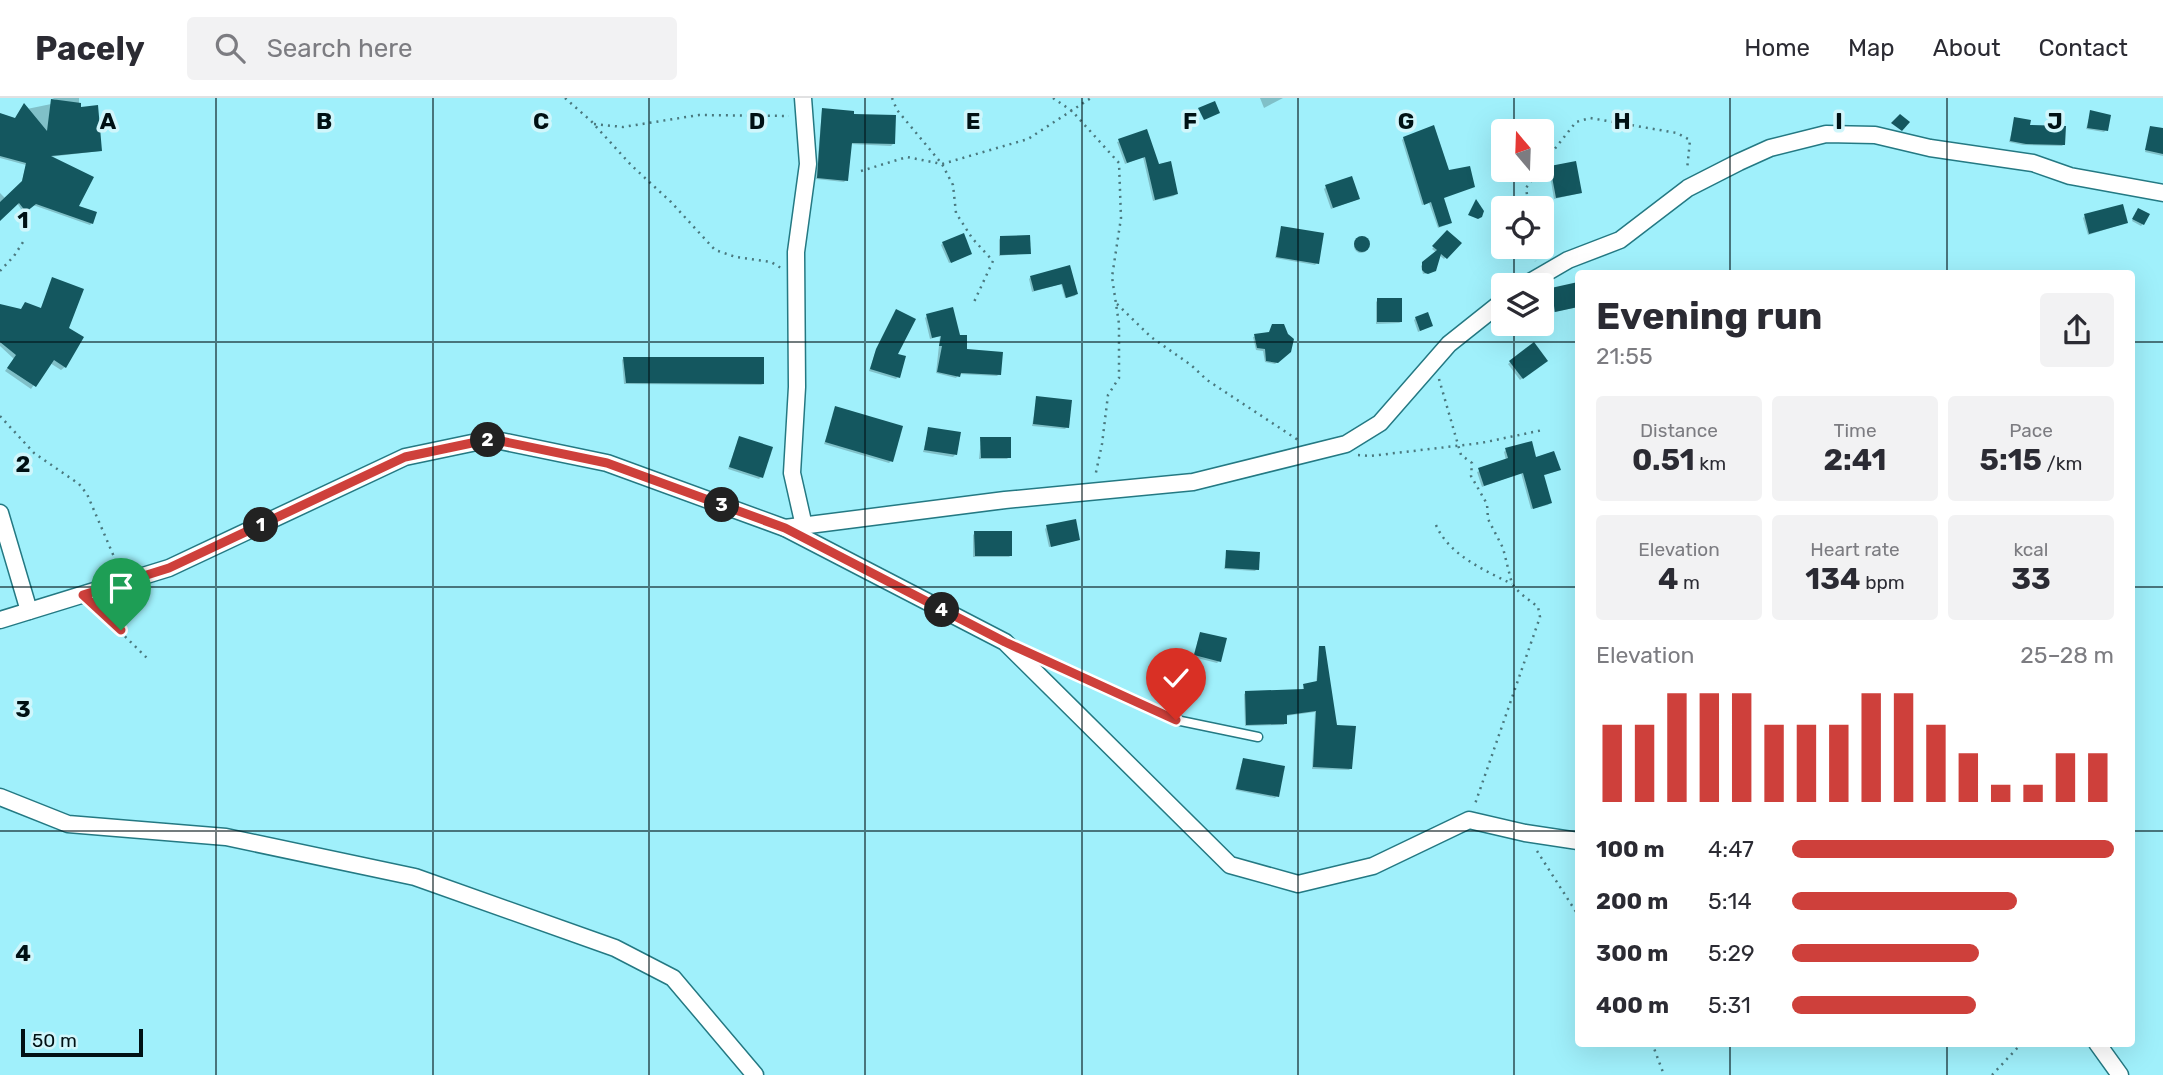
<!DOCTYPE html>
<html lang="en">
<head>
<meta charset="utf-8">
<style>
	body { margin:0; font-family:Rubik,sans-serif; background:#f2f2f3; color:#2b2b33; height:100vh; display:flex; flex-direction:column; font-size:26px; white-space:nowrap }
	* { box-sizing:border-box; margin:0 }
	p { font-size:23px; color:#7c7c81 }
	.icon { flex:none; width:38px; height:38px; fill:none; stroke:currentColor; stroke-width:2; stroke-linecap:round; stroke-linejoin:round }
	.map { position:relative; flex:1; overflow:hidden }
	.details { position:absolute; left:1575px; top:172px; width:560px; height:777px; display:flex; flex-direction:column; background:#fff; border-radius:7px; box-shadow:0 7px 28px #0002 }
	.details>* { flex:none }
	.needle { width:46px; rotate:341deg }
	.fabs { position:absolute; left:1491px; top:21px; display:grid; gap:14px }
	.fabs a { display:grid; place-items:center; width:63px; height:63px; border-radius:7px; background:#fff; box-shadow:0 7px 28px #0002; font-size:35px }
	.scale { position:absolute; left:21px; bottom:18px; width:122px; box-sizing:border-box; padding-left:7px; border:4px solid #001114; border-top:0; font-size:19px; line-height:24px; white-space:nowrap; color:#001114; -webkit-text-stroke:5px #d0f6fb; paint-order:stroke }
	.pin { position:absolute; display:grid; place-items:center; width:60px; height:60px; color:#fff; margin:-72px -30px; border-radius:50% 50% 50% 0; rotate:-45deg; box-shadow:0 0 7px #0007 }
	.pin .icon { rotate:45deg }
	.km { position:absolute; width:35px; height:35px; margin:-18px; border-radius:50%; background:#222; color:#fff; font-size:19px; line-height:35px; text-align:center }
	.round { display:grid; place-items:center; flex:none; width:74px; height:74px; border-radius:7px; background:#f2f2f3 }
	.summary { display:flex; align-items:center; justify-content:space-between; height:119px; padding:0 21px }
	h1 { font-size:38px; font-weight:700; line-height:52px }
	.stats { display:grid; grid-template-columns:repeat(3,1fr); gap:10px; height:119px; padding:7px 21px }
	.stats div { display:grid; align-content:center; border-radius:7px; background:#f2f2f3; text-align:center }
	.stats b { font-size:30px; font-weight:700 }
	.stats small { font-size:19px; font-weight:400 }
	.stats p { font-size:19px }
	.chart { height:196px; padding:14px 21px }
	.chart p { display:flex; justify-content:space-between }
	.chart svg { width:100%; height:126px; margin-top:7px; stroke:#ce403b; stroke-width:6 }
	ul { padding:0 21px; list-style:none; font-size:23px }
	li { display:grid; grid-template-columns:112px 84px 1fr; align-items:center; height:52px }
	li i { height:18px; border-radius:9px; background:#ce403b }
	header { display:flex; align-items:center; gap:42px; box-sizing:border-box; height:98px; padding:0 35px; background:#fff; border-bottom:2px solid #e1e1e2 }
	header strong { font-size:33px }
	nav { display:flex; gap:38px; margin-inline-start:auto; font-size:24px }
	.search { width:490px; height:63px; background:#f2f2f3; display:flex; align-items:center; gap:18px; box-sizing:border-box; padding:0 24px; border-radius:7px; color:#7c7c81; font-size:26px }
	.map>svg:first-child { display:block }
	.shadow { fill:#0003 }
	.building { fill:#14575f }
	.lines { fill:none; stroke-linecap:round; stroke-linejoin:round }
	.service-casing { stroke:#247983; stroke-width:11 }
	.minor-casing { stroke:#247983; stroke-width:19 }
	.path { stroke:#4a787e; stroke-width:2.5; stroke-dasharray:2 5; stroke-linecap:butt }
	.service { stroke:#fff; stroke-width:8 }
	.minor { stroke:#fff; stroke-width:16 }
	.route-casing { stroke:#fff; stroke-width:14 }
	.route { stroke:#ce403b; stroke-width:9 }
	.grid { fill:none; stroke:#001114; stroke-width:2; stroke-opacity:0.55 }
	.grid-label { font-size:23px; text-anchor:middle; font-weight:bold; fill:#001114; stroke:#d0f6fb; stroke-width:7; stroke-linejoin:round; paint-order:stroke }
</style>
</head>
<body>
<header>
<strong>Pacely</strong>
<div class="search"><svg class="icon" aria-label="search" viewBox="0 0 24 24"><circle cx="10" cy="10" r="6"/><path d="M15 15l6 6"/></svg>Search here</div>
<nav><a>Home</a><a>Map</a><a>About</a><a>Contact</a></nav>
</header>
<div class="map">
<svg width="2163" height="977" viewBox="0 0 2163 977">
	<rect width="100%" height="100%" fill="#a0f0fb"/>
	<g class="shadow">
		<path d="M52,0H79V11L100,53L49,59L77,109L92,125L90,127L33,107L23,114L17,105L0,121V95L6,101L21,87L26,67L0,60V17L15,22L22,12L61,4Z"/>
		<path d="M1260,0H1283L1264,10Z"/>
		<path d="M822,12L893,46L891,48L850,46L846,82L844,84L816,81Z"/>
		<path d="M2091,14L2106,32L2104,34L2086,31Z"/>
		<path d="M2015,21L2027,28L2064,46L2062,48L2023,47L2009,44Z"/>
		<path d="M2151,30L2163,32V58L2145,54Z"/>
		<path d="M1146,34L1158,68L1176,96L1174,98L1153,103L1143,59L1125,66L1117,44Z"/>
		<path d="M1404,40L1442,100L1450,124L1449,126L1438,130L1429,105L1422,107L1402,42Z"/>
		<path d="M1551,69L1581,95L1554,101L1549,71Z"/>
		<path d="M1326,89L1356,102L1331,111L1324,91Z"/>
		<path d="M2136,114L2143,126L2141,128L2132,123Z"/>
		<path d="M2085,118L2126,125L2088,137L2083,120Z"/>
		<path d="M1282,130L1317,165L1315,167L1275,160Z"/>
		<path d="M1447,134L1459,145L1444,161L1439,157L1432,174L1423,176L1421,168L1436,154L1432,151Z"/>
		<path d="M1000,140L1029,155L999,158V142Z"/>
		<circle cx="1361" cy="148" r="7"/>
		<path d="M943,145L970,156L949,165L941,147Z"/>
		<path d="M1069,170L1076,196L1075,198L1065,200L1061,186L1032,194L1029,181L1031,179Z"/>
		<path d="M53,181L67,231L65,269L61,272L50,265L31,291L5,273L14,261L0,248V208L20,213L40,212Z"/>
		<path d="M1578,186V209L1554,214L1550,194Z"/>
		<path d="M1378,202L1401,224L1399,225L1376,226V204Z"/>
		<path d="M895,215V257L898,279L896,281L869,273L875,255Z"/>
		<path d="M927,218L965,253L999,276L997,278L959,276L956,280L936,275L940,238L930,241L925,220Z"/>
		<path d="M1416,220L1429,229L1418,234L1414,222Z"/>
		<path d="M1269,235L1290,253L1275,266L1265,264L1263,253L1256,252L1253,239Z"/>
		<path d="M1533,247L1545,263L1520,282L1508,266Z"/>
		<path d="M624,260L763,286L761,287L624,286L622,262Z"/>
		<path d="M1037,300L1067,329L1065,331L1032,328Z"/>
		<path d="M836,310L891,363L889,365L824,346Z"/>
		<path d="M929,331L955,357L953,359L923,354Z"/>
		<path d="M739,340L761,379L759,381L728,371Z"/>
		<path d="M981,341L1009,359L1007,361H979Z"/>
		<path d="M1506,352L1535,361L1557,373L1542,378L1550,405L1548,407L1531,411L1521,375L1482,389L1477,374L1506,362L1504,354Z"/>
		<path d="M1047,429L1079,442L1049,449L1045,431Z"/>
		<path d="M975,435L1011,457L1009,459H973V437Z"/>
		<path d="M1227,454L1257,471L1255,473L1224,471Z"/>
		<path d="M1200,536L1219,563L1217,565L1193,559Z"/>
		<path d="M1320,550L1336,628L1351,670L1349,672L1312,671L1315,614L1285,618L1284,627L1245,628L1244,596L1246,595L1302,593L1304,587L1316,585Z"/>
		<path d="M1243,661L1277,698L1275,700L1235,692Z"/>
	</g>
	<g class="building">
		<path d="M51,1L81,5V9L98,7L102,53L51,58L94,79L79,108L97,114L93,126L36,106L26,114L19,105L0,123V104L22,83L26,65L0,58V15L15,20L24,5L47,33Z"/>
		<path d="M1215,3L1220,15L1204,22L1198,10Z"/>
		<path d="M822,10L854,13V16L896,17L895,46L852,45L848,83L817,80Z"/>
		<path d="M2090,12L2111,17L2108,33L2087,30Z"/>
		<path d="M1900,16L1910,24L1902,33L1891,25Z"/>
		<path d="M2014,19L2031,22L2030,27L2066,28L2065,47L2026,46L2010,43Z"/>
		<path d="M1434,27L1449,72L1470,68L1475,89L1444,100L1452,125L1439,129L1431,104L1424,107L1403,39Z"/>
		<path d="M2150,28L2163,30V56L2145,52Z"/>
		<path d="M1147,31L1159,66L1171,63L1178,96L1155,102L1145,59L1127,65L1118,41Z"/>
		<path d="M1576,63L1582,95L1556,100L1550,68Z"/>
		<path d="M1352,78L1360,101L1333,110L1325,87Z"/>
		<path d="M1476,101L1484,113L1482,119L1478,121L1468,117Z"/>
		<path d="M2123,106L2128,125L2089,136L2084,116Z"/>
		<path d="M2138,110L2150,116L2144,127L2132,121Z"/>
		<path d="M1281,128L1324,135L1319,166L1276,159Z"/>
		<path d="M1447,132L1462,145L1447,161L1441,156L1436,173L1428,176L1425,175L1422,172V164L1437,152L1432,148Z"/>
		<path d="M964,135L972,156L951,165L942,144Z"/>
		<path d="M1030,137L1031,156L1000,157V138Z"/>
		<circle cx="1362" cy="146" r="8"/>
		<path d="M1070,167L1078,196L1066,200L1062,186L1034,193L1030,178Z"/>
		<path d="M52,179L84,191L69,230L84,239L66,270L54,262L36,289L7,270L16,257L0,244V206L21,211L25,204L41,210Z"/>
		<path d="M1578,184V209L1555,214L1551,190Z"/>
		<rect x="1377" y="200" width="25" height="24"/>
		<path d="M953,209L960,237H967V251L1003,254L1001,277L961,275L960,279L937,274L942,248H939L941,238L932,240L926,216Z"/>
		<path d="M896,211L916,221L898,256L906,258L900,280L870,271L876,251Z"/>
		<path d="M1428,214L1433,228L1420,233L1415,219Z"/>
		<path d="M1272,226H1284L1288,236L1294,241L1291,254L1278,265L1266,263L1265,251L1257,250L1254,236L1269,234Z"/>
		<path d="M1534,244L1548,263L1523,281L1509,263Z"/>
		<path d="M623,259H764V286L626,285Z"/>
		<path d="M1036,298L1072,302L1069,330L1033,326Z"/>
		<path d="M835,308L903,328L893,364L825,344Z"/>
		<path d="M928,329L961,334L957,357L924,352Z"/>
		<path d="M739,338L773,349L763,380L729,369Z"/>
		<path d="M980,339H1011V360H981Z"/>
		<path d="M1532,343L1536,359L1554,353L1561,372L1544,377L1552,405L1533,411L1523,375L1484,388L1478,370L1508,360L1505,350Z"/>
		<path d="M1076,421L1080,442L1051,449L1046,427Z"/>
		<path d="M974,433H1012V458H975Z"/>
		<path d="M1226,452L1260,454L1259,472L1225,470Z"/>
		<path d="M1200,534L1227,540L1221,564L1194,557Z"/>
		<path d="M1319,548H1325L1337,627L1356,628L1352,671L1313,669L1316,613L1287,617V626L1246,627L1245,593L1304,591L1303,586L1317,583Z"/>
		<path d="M1243,660L1285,668L1279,699L1236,691Z"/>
	</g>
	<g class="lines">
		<g class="service-casing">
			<path id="service" d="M1017,550L1176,622L1258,639"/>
		</g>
		<g class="minor-casing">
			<g id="minor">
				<path d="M803,0L808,66L796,154L797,289L792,375L804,428"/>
				<path d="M1525,187L1568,162L1620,142L1688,90L1739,64L1770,50L1826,36L1875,37L1930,50L2033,65L2070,78L2163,95"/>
				<path d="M0,415L29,513"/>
				<path d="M785,430L1005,402L1193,384L1346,346L1380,325L1449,246L1503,203"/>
				<path d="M0,522L169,470L405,359L491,341L607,365L785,430L1005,544L1230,767L1298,786L1373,768L1469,722L1525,735L1578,743"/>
				<path d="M0,699L68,726L226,739L415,779L615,850L673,880L755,977"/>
				<path d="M2097,945L2120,977"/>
			</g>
		</g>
		<g class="path">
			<path d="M565,0L591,23L631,67L671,104L715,152L736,159L771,164L781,170"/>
			<path d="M892,0L897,12L942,66L953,87L956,115L972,140L993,163L974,204"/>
			<path d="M1053,0L1072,13L1119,65L1121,120L1112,179L1119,226V280L1108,297L1102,346L1095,379"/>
			<path d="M594,26L623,29L699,17L789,18"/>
			<path d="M1542,67L1576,24L1590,20L1677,35L1690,42L1687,72"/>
			<path d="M861,73L907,59L942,66L1028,41L1091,0"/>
			<path d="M1529,110L1526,90L1539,72"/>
			<path d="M1534,149L1536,163"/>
			<path d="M0,173L14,158L25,141"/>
			<path d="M1117,206L1151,239L1191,267L1207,282L1298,342"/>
			<path d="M1439,281L1461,357L1472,365L1471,378L1487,406L1488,421L1503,450L1512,486L1520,495L1538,509L1540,519L1475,706"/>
			<path d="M0,318L34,355L79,386L87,396L118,468"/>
			<path d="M1358,357L1370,358L1481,345L1543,332"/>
			<path d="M1436,427C1449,457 1484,472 1512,486"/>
			<path d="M95,509L149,562"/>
			<path d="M1537,753L1578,817"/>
			<path d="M1652,945L1664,977"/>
			<path d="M1992,977L2022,945"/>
		</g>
		<use href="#service" class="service"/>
		<use href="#minor" class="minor"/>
	</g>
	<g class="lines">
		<g class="route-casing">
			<path id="route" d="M121,532L83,497L169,470L405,359L491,341L607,365L785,430L1005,544L1176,622"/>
		</g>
		<use href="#route" class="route"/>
	</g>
	<path class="grid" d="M216,0V977M433,0V977M649,0V977M865,0V977M1082,0V977M1298,0V977M1514,0V33M1730,0V175M1947,0V175M1514,72V110M1514,149V187M1514,226V977M0,244H1578M2132,244H2163M0,489H1578M2132,489H2163M0,733H1578M2132,733H2163M1730,945V977M1947,945V977"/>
	<g class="grid-label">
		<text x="108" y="31">A</text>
		<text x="324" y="31">B</text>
		<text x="541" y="31">C</text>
		<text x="757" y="31">D</text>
		<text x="973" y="31">E</text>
		<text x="1190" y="31">F</text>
		<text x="1406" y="31">G</text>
		<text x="1622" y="31">H</text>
		<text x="1839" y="31">I</text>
		<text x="2055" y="31">J</text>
		<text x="23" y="130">1</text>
		<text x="23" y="374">2</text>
		<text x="23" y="619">3</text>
		<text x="23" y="863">4</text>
	</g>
</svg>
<div class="fabs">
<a><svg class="needle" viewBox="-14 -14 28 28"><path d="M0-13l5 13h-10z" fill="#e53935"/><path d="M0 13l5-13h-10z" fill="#7c7c81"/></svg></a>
<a><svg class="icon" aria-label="locate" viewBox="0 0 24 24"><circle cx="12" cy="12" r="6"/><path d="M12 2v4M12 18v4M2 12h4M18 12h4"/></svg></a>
<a><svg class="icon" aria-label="layers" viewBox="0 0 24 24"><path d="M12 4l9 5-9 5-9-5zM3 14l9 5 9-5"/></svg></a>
</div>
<div class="scale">50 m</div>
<div class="pin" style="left:121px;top:532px;background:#1e9e55"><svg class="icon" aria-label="arrive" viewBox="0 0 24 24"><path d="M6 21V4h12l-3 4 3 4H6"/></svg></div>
<div class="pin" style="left:1176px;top:622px;background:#d93025"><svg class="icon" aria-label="check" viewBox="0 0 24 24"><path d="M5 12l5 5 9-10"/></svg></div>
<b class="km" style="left:261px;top:427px">1</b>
<b class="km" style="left:488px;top:342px">2</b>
<b class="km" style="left:722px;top:407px">3</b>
<b class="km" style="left:942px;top:512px">4</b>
<section class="details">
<div class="summary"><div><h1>Evening run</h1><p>21:55</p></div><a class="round"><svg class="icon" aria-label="share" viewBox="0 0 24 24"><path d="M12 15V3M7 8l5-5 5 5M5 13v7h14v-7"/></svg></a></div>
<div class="stats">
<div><p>Distance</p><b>0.51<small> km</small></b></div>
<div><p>Time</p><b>2:41</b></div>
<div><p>Pace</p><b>5:15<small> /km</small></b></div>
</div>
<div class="stats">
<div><p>Elevation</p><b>4<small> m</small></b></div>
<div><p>Heart rate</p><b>134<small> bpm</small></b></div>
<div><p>kcal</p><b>33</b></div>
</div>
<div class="chart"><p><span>Elevation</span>25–28 m</p>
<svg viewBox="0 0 160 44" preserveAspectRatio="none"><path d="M5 44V17M15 44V17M25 44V6M35 44V6M45 44V6M55 44V17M65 44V17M75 44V17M85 44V6M95 44V6M105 44V17M115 44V27M125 44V38M135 44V38M145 44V27M155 44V27"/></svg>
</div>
<ul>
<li><b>100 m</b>4:47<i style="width:100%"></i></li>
<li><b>200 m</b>5:14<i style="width:70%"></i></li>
<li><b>300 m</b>5:29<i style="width:58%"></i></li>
<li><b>400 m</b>5:31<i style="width:57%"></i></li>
</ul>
</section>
</div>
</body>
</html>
